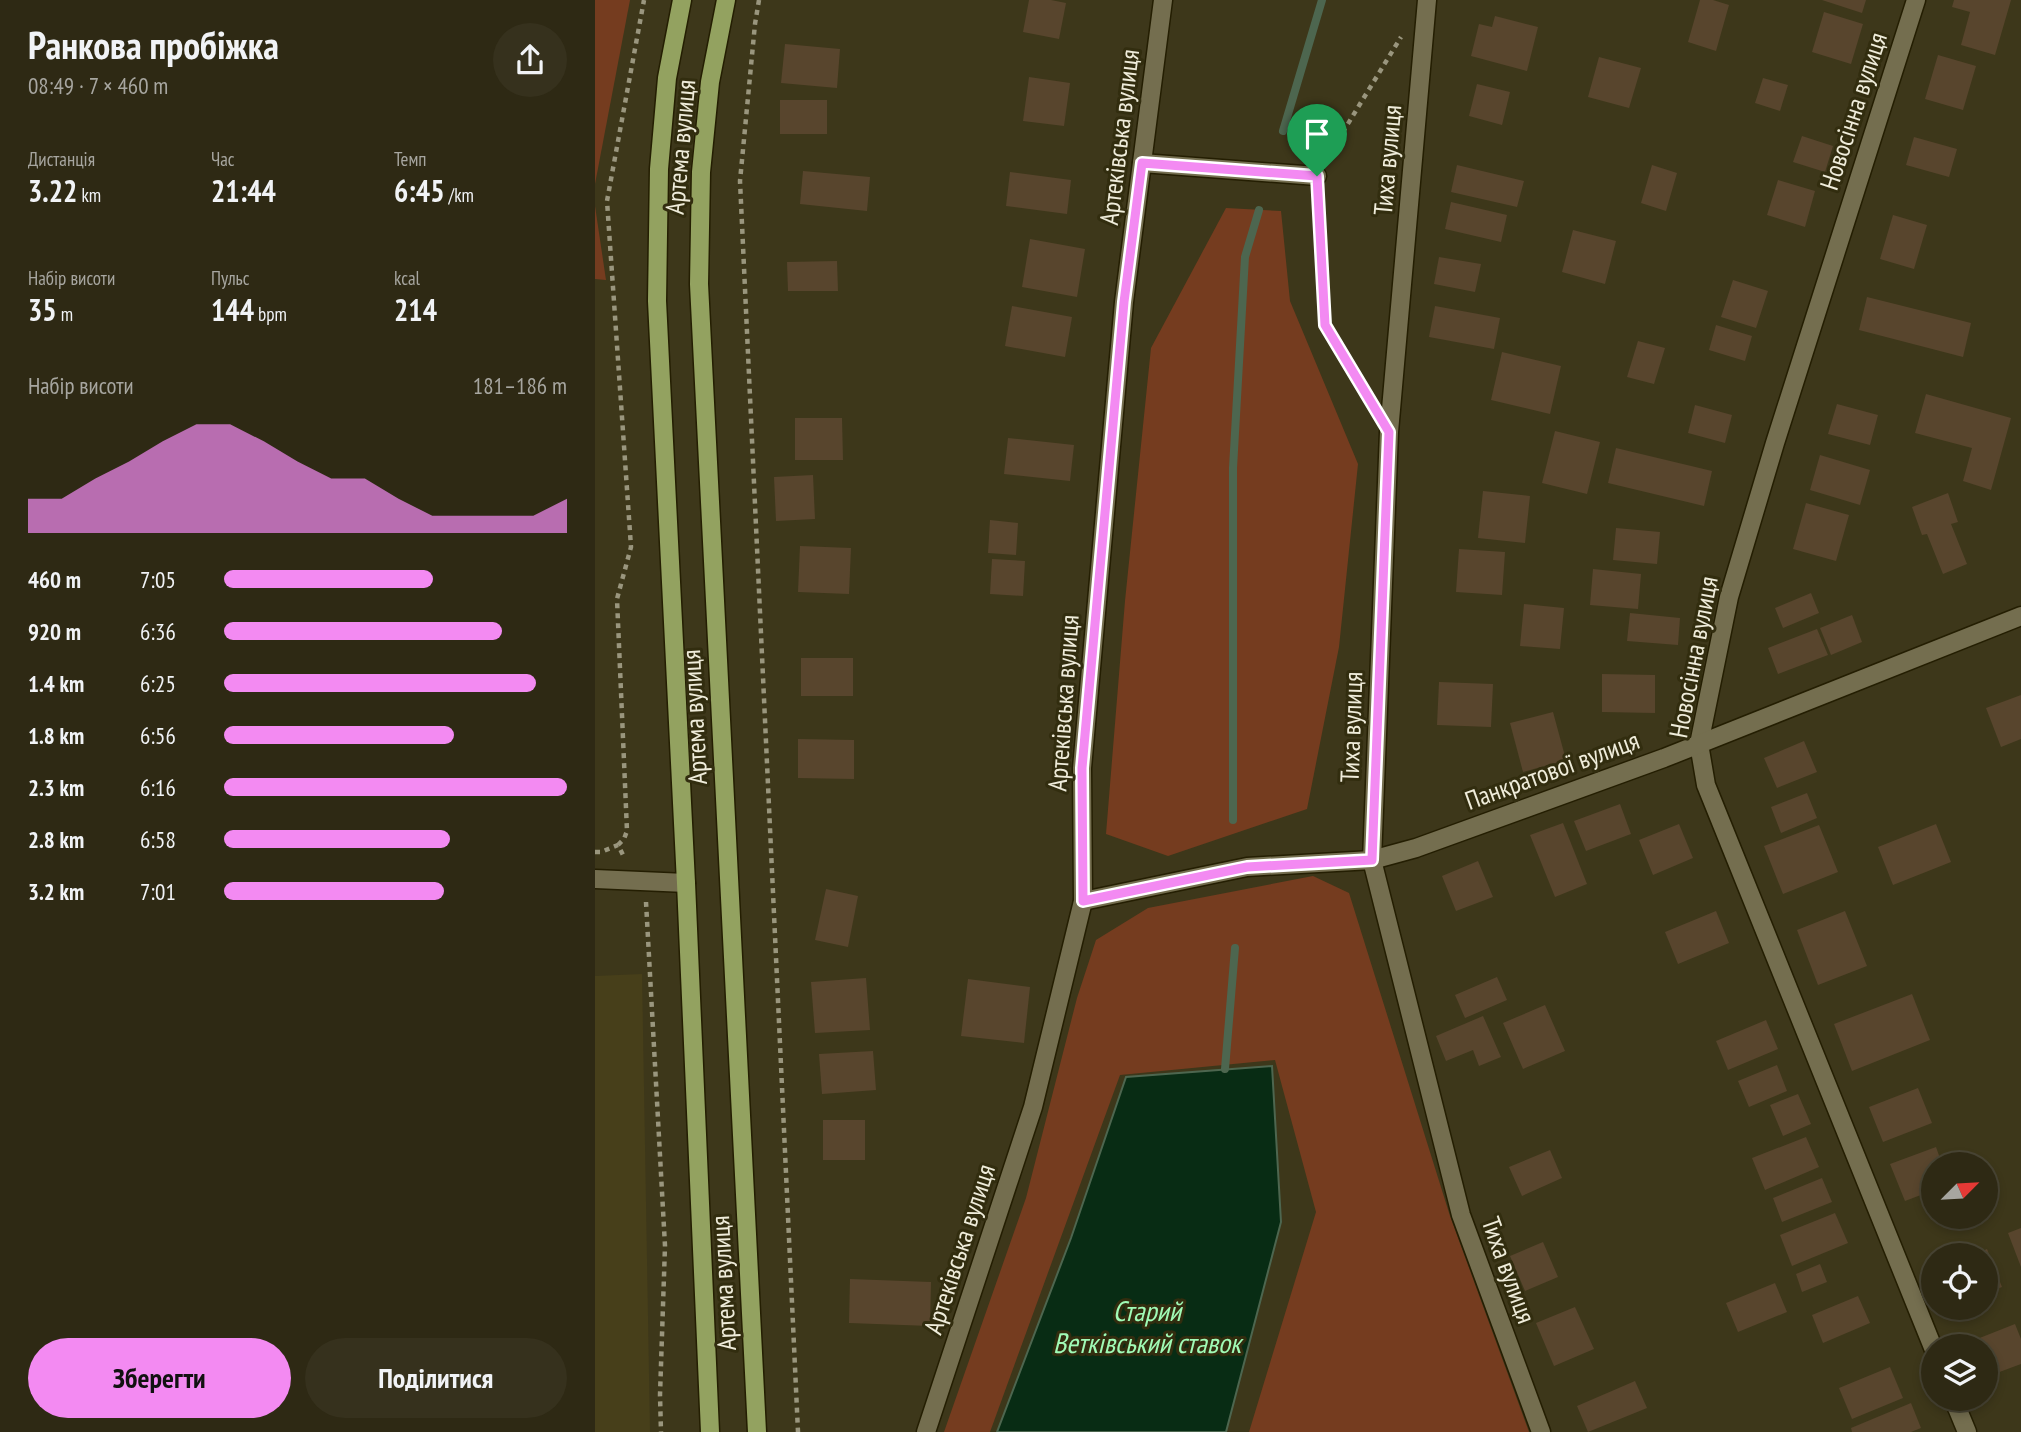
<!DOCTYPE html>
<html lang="uk">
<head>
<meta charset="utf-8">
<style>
	body { margin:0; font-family:"PT Sans Narrow",sans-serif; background:#36311d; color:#f1f3f6; height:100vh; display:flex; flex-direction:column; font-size:26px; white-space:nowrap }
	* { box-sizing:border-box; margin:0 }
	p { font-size:23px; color:#a7a6a0 }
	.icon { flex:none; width:38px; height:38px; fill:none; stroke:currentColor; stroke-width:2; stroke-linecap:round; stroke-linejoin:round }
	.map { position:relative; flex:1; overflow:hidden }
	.side { display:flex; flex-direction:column; background:#2e2914; width:595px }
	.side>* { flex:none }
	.needle { width:46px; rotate:66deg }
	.buttons { position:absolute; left:1326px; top:1152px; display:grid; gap:14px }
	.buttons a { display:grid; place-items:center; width:77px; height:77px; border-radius:50%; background:#2e2914; box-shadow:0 4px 10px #0003,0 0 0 2px #494534; font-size:35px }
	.pin { position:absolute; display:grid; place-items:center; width:60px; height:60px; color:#fff; margin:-72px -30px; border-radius:50% 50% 50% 0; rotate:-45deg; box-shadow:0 0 7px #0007 }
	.pin .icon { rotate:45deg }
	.round { display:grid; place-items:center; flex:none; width:74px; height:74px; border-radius:37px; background:#36311d }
	.overview { display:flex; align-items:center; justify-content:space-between; height:119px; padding:0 28px }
	h1 { font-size:38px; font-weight:700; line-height:52px }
	.stats { display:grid; grid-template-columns:repeat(3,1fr); gap:10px; height:119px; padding:7px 28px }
	.stats div { display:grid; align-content:center }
	.stats b { font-size:30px; font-weight:700 }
	.stats small { font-size:19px; font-weight:400 }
	.stats p { font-size:19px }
	.chart { height:196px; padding:14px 28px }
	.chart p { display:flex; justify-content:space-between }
	.chart svg { width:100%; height:126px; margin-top:7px; fill:#f38af2; opacity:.7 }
	.button { display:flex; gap:14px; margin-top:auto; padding:14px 28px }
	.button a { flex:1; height:80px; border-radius:42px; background:#f38af2; color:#111; font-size:28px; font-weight:700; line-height:80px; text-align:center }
	.button a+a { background:#36311d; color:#f1f3f6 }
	ul { padding:0 28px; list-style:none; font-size:23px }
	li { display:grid; grid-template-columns:112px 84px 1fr; align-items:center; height:52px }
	li i { height:18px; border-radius:9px; background:#f38af2 }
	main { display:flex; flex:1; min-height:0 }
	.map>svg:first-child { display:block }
	.built { fill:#473f1a }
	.green { fill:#753c1f }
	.water { fill:#082c14; stroke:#4d664f; stroke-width:2 }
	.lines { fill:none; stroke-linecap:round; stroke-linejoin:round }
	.stream { stroke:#4d664f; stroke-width:8 }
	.building { fill:#58452d }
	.service-casing { stroke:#241e02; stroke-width:21 }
	.minor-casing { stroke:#241e02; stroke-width:21 }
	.tertiary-casing { stroke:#241e02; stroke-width:21 }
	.primary-casing { stroke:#241e02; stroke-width:21 }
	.path { stroke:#9a967e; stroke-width:4.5; stroke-dasharray:5 5; stroke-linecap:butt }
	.service { stroke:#746e4f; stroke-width:18 }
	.minor { stroke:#746e4f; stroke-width:18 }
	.tertiary { stroke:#746e4f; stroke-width:18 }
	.primary { stroke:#93a260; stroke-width:18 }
	.route-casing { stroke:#fff; stroke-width:14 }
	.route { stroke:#f38af2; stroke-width:9 }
	.labels { text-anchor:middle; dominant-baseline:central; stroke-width:6; stroke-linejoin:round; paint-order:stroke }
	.street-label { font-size:26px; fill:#efecda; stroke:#322d0f }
	.water-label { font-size:28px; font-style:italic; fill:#a0fbb6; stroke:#322d0f }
</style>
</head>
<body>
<main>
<section class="side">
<div class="overview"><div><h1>Ранкова пробіжка</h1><p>08:49 · 7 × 460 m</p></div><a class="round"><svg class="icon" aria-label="share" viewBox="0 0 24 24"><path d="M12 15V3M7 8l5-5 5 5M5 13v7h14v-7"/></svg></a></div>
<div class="stats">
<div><p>Дистанція</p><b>3.22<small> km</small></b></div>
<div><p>Час</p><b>21:44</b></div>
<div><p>Темп</p><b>6:45<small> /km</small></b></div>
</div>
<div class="stats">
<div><p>Набір висоти</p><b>35<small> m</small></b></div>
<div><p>Пульс</p><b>144<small> bpm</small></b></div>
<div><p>kcal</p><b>214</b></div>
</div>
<div class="chart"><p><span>Набір висоти</span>181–186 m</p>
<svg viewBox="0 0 160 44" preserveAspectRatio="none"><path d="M0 44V32L10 32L20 25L30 19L40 12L50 6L60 6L70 12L80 19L90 25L100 25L110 32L120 38L130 38L140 38L150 38L160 32V44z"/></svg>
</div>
<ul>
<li><b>460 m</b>7:05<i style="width:61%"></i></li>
<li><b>920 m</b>6:36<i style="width:81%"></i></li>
<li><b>1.4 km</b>6:25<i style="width:91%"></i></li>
<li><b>1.8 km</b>6:56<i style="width:67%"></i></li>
<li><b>2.3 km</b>6:16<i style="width:100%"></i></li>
<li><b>2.8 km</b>6:58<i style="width:66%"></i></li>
<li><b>3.2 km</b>7:01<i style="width:64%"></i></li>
</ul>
<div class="button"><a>Зберегти</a><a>Поділитися</a></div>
</section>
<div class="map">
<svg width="1426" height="1432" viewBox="0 0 1426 1432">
	<rect width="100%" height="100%" fill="#3d371a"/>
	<path class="built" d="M47,974L55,1432H0V976Z"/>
	<g class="green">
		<path d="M0,0H35L0,184Z"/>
		<path d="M0,206L11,280L0,279Z"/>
		<path d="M631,208L686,211L695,301L763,464L744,647L712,809L573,856L511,834L530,601L556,348Z"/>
		<path d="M718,876L754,893L855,1216L934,1432H654L721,1212L680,1060L525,1075L395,1432H349L431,1198L482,998L501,940L553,908Z"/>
	</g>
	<path class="water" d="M677,1066L686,1222L631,1432H402L476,1238L531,1077Z"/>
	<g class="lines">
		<g class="stream">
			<path d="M688,131L727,0"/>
			<path d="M638,820V468L650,257L664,210"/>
			<path d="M630,1069L640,948"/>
		</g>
	</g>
	<g class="building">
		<path d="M434,0H456L471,3L464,39L428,32Z"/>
		<path d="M1105,0H1118L1134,5L1121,51L1093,42Z"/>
		<path d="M1227,0H1271L1267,13Z"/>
		<path d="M1359,0H1416L1400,55L1366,45L1375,12L1357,7Z"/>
		<path d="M1229,12L1268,24L1256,64L1217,52Z"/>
		<path d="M900,16L943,27L932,71L876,56L884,24L897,27Z"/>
		<path d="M190,44L245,49L242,88L186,83Z"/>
		<path d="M1343,55L1381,66L1368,110L1330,99Z"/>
		<path d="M1004,57L1046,68L1034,108L993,97Z"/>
		<path d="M434,77L475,83L469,126L428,121Z"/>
		<path d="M1168,78L1193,85L1185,111L1160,103Z"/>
		<path d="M882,84L915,92L907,125L874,116Z"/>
		<rect x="185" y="100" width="47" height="34"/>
		<path d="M1207,136L1238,146L1230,172L1198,162Z"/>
		<path d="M1319,137L1362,149L1354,177L1311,165Z"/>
		<path d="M862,165L929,181L922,207L856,192Z"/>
		<path d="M1057,165L1082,173L1071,211L1046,203Z"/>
		<path d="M208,171L275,177L272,211L205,204Z"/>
		<path d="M415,172L476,180L472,214L411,206Z"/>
		<path d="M1183,180L1220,191L1210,227L1172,215Z"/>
		<path d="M856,202L912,215L906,242L850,229Z"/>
		<path d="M1298,215L1332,225L1319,269L1285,259Z"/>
		<path d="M978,230L1021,241L1010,284L967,272Z"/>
		<path d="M435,239L490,249L482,297L427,287Z"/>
		<path d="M844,257L886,264L880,292L839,284Z"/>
		<path d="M242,261L243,291H193L192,262Z"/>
		<path d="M1138,280L1173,291L1161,328L1126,317Z"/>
		<path d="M1272,297L1376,323L1368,357L1264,330Z"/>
		<path d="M417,306L477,317L470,357L410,346Z"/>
		<path d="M840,306L905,318L899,349L834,337Z"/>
		<path d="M1121,325L1157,336L1150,361L1114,350Z"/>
		<path d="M1043,341L1070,348L1059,384L1032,377Z"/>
		<path d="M907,352L966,366L955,414L896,400Z"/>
		<path d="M1331,394L1416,418L1396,490L1368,481L1377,448L1320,433Z"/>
		<path d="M1242,404L1283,415L1275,445L1233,434Z"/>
		<path d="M1100,405L1137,415L1130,443L1093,433Z"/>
		<path d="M200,418H247L248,460H200Z"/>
		<path d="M960,431L1005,442L992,494L947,483Z"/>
		<path d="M413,438L479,445L475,481L409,474Z"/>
		<path d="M1021,448L1117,471L1109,506L1013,483Z"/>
		<path d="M1225,455L1275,470L1265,505L1215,490Z"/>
		<path d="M218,475L220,519L181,521L179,477Z"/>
		<path d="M888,491L935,496L930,543L883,538Z"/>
		<path d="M1353,493L1363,522L1356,524L1372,564L1348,574L1332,534L1327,535L1317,507Z"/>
		<path d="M1211,503L1254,515L1241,561L1198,549Z"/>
		<path d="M395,520L423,523L421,555L393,553Z"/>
		<path d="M1021,528L1065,532L1062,564L1018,560Z"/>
		<path d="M205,546L256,548L254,594L203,592Z"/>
		<path d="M864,549L910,552L907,595L861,592Z"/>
		<path d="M397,559L430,561L428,596L395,594Z"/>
		<path d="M998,569L1046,574L1043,609L995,605Z"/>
		<path d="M1216,593L1224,613L1188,628L1180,608Z"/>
		<path d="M929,604L969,608L965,649L925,646Z"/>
		<path d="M1035,613L1085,618L1083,645L1032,641Z"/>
		<path d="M1257,615L1267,642L1236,655L1225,628Z"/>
		<path d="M1222,629L1233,655L1183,674L1173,648Z"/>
		<rect x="206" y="658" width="52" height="38"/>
		<path d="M1007,674L1060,675V713L1007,712Z"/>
		<path d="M844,682L898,684L896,727L842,725Z"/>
		<path d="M1426,695V739L1406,747L1391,708Z"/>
		<path d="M958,712L971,760L928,772L915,723Z"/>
		<path d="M203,739L259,740V779L203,778Z"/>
		<path d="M1209,741L1222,772L1182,788L1169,758Z"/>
		<path d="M1212,793L1222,818L1186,833L1176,807Z"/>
		<path d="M1025,804L1036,834L991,851L979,821Z"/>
		<path d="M968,823L992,884L960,897L935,835Z"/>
		<path d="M1084,824L1098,858L1058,875L1044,840Z"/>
		<path d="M1341,824L1356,862L1298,885L1283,847Z"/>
		<path d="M1224,825L1243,872L1188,894L1169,846Z"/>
		<path d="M883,861L898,897L861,911L847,876Z"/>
		<path d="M231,889L263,896L253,947L220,940Z"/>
		<path d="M1121,911L1134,943L1083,964L1070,932Z"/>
		<path d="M1250,911L1272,966L1223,985L1202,930Z"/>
		<path d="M902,977L912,1000L870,1018L860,995Z"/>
		<path d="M271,978L275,1030L220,1033L216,982Z"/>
		<path d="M373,979L435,987L429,1043L366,1036Z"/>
		<path d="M1317,994L1335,1040L1257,1071L1239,1024Z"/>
		<path d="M950,1005L970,1051L928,1069L908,1023Z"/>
		<path d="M888,1016L906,1057L884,1066L878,1050L851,1061L841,1036Z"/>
		<path d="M1171,1020L1183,1049L1133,1070L1121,1041Z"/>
		<path d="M278,1051L281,1090L227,1094L224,1054Z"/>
		<path d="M1182,1065L1192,1091L1154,1107L1143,1081Z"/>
		<path d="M1323,1088L1337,1123L1288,1142L1274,1107Z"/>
		<path d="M1203,1094L1216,1124L1188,1136L1175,1105Z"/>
		<rect x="228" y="1120" width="42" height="40"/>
		<path d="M1211,1137L1224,1167L1170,1190L1157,1158Z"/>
		<path d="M1341,1147L1347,1164H1339V1190L1310,1201L1295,1164Z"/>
		<path d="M955,1150L967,1178L927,1196L914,1167Z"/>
		<path d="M1227,1178L1237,1202L1187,1222L1178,1198Z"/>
		<path d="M1240,1213L1253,1243L1197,1266L1185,1235Z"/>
		<path d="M1426,1228V1267L1413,1233Z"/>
		<path d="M948,1242L963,1277L930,1291L915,1256Z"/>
		<path d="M1392,1249L1407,1287L1391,1293V1255H1379Z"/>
		<path d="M1225,1264L1232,1282L1207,1292L1201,1274Z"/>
		<path d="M255,1279L336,1282L335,1326L254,1323Z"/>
		<path d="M1180,1283L1192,1312L1143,1332L1131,1303Z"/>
		<path d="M1263,1296L1275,1323L1228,1343L1217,1315Z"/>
		<path d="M980,1307L999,1349L959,1366L941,1323Z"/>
		<path d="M1420,1324L1426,1339V1364L1391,1377V1346H1379L1377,1341Z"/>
		<path d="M1295,1367L1308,1398L1257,1419L1244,1388Z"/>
		<path d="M1040,1381L1052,1408L993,1432L982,1406Z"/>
		<path d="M1316,1403L1326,1428L1316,1432H1257L1256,1428Z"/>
	</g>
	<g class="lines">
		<g class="service-casing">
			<path id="service" d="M547,163L722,176"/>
		</g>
		<g class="minor-casing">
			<g id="minor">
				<path d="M832,0L794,432L777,860L866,1215L946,1432"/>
				<path d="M1321,0L1180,443L1134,597L1104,744L1111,785L1339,1350"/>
				<path d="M488,901L652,867L777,860L821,848L1069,758L1426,616"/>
				<path d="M1358,1398L1372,1432"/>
				<path d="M331,1432L438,1107L488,901L487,768L529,302L568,0"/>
			</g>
		</g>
		<g class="tertiary-casing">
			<path id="tertiary" d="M0,879L91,883"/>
		</g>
		<g class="primary-casing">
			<g id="primary">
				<path d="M87,0L72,78L64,169L62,301L91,883L115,1432"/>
				<path d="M131,0L115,82L106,172L104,284L162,1432"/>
			</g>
		</g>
		<g class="path">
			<path d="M164,0L160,24L145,181L203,1432"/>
			<path d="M732,158L806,37"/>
			<path d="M723,195L730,325L774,398"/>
			<path d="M23,845L29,839L32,831L22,599L36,547L12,201L49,0"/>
			<path d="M0,852H6L23,845L30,859"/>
			<path d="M51,902L70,1246L65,1395L66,1432"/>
		</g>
		<use href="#service" class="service"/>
		<use href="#minor" class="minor"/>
		<use href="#tertiary" class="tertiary"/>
		<use href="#primary" class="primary"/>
	</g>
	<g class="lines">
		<g class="route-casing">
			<path id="route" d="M547,163L722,176L730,325L794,432L777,860L652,867L488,901L487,768L529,302Z"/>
		</g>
		<use href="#route" class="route"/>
	</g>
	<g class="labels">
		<g class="street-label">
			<text transform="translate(1258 111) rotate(-72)">Новосінна вулиця</text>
			<text transform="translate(524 137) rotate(-83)">Артеківська вулиця</text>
			<text transform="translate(85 147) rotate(-85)">Артема вулиця</text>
			<text transform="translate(792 160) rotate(-85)">Тиха вулиця</text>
			<text transform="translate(1098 657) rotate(-79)">Новосінна вулиця</text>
			<text transform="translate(468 703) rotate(-86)">Артеківська вулиця</text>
			<text transform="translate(99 717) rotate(-93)">Артема вулиця</text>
			<text transform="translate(756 727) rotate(-88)">Тиха вулиця</text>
			<text transform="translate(957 770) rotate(-20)">Панкратової вулиця</text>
			<text transform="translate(364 1249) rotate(-72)">Артеківська вулиця</text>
			<text transform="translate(914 1270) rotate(70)">Тиха вулиця</text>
			<text transform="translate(128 1283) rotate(-93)">Артема вулиця</text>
		</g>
		<g class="water-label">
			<text x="552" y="1310">Старий<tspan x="552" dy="32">Ветківський ставок</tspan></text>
		</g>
	</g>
</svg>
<div class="buttons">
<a><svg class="needle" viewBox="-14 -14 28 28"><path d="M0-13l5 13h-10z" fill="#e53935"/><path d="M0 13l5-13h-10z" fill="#a7a6a0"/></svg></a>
<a><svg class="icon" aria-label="locate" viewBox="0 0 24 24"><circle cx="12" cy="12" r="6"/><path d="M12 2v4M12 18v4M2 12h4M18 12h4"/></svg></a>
<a><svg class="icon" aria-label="layers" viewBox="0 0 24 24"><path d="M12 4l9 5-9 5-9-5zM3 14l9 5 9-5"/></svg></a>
</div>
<div class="pin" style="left:722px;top:176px;background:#1e9e55"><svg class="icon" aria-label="arrive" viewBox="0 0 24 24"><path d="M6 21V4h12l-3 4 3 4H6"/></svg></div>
</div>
</main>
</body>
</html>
